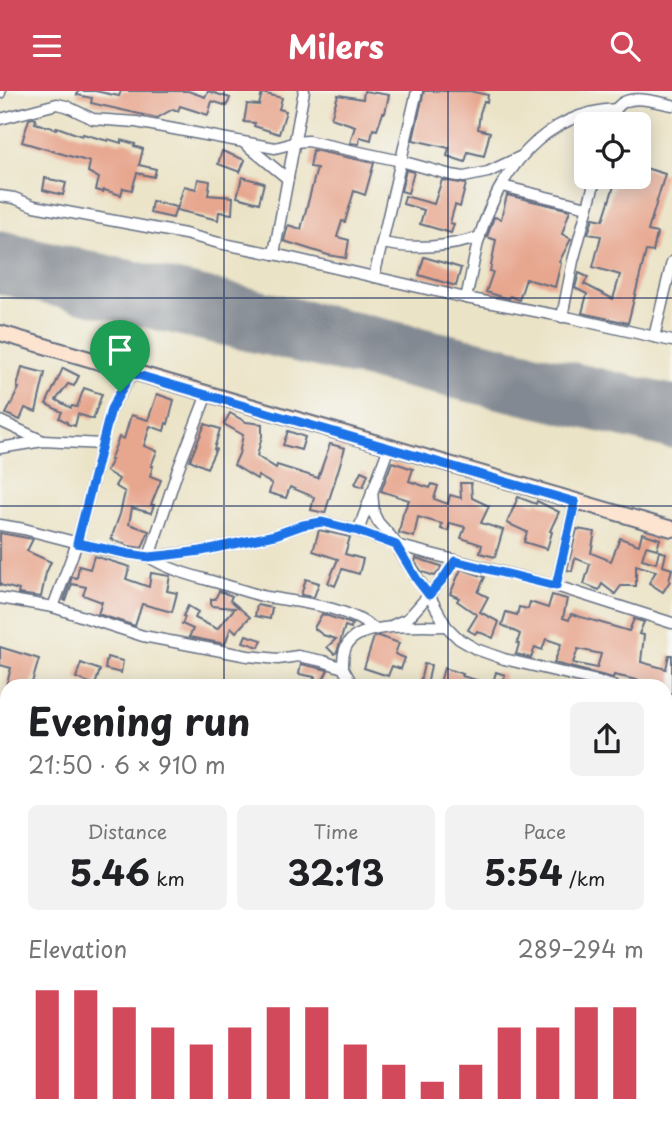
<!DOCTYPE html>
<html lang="en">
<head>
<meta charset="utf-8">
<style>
	body { margin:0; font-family:"Playpen Sans",sans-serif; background:#f2f2f2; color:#202124; height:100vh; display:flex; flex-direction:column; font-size:26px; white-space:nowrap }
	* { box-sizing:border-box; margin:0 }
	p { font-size:23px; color:#757577 }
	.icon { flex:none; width:38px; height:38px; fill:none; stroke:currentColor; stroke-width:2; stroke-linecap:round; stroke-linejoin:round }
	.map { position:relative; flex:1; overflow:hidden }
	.sheet { position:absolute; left:0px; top:588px; width:672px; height:450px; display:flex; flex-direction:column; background:#fff; border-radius:21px 21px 0 0; box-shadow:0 4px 18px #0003 }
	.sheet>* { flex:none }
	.buttons { position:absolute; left:574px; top:21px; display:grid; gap:14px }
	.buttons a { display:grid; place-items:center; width:77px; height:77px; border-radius:10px; background:#fff; box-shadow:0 4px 18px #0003; font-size:35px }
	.pin { position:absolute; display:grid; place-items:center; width:60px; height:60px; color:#fff; margin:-72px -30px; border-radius:50% 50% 50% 0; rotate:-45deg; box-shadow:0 0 7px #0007 }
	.pin .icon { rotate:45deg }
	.round { display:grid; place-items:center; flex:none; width:74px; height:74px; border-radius:10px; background:#f2f2f2 }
	.headline { display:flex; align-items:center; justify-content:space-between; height:119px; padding:0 28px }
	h1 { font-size:38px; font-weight:700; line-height:52px }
	.metrics { display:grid; grid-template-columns:repeat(3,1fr); gap:10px; height:119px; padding:7px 28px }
	.metrics div { display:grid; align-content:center; border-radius:10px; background:#f2f2f2; text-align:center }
	.metrics b { font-size:35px; font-weight:700 }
	.metrics small { font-size:19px; font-weight:400 }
	.metrics p { font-size:19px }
	.chart { height:196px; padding:14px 28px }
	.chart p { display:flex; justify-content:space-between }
	.chart svg { width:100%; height:126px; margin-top:7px; stroke:#d1495b; stroke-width:6 }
	header { display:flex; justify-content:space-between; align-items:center; height:91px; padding:0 28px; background:#d1495b; color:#fff; font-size:32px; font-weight:700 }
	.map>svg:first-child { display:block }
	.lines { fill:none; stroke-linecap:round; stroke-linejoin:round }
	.stream { stroke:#60c1de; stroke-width:2.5 }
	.runway { stroke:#838992; stroke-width:63 }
	.building { fill:#e7a68e; fill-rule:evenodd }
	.street-casing { stroke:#646e82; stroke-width:13 }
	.secondary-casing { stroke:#646e82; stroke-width:18 }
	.street { stroke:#fff; stroke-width:10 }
	.secondary { stroke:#fde4d1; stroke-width:14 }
	.route-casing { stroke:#fff; stroke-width:14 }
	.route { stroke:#1a73e8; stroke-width:9 }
	.grid { fill:none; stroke:#1b2f5e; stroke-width:2; stroke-opacity:0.55 }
</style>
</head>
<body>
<header><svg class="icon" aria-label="menu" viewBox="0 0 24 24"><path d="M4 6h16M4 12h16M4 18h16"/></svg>Milers<svg class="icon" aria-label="search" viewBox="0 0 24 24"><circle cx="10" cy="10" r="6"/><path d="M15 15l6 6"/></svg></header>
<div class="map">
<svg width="672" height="1037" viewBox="0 0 672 1037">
	<rect width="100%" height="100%" fill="#f6f6f2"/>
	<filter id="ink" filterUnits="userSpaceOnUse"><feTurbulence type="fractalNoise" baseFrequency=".0143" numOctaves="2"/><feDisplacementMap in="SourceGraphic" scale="14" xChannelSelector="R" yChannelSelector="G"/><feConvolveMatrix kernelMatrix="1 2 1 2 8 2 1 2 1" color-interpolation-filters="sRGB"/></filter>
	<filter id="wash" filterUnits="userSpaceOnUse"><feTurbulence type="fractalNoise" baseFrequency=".00686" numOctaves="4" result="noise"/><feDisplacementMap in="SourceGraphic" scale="28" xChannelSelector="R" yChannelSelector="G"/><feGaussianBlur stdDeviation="1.57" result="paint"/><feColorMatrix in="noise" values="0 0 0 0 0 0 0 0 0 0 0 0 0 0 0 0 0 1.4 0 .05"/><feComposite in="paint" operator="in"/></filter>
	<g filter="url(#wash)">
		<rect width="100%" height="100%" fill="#ebe3c6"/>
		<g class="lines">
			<g class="stream">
				<path d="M0,860L7,857"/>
				<path d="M665,869L672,871"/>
			</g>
			<path class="runway" d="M0,171L672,326"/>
		</g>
		<g id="blocks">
			<g class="building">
				<path d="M78,0H95L119,5L121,0H188L205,6L208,0L230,7L227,15L212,10L208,24L180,15L178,20L173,18L157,27L91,12L92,7L77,4Z"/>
				<path d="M364,0L389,4L385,22H383L377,39L373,38L371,49L360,46L359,53L350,52L355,35L331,27L338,4L363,8Z"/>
				<path d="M424,0H470L488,4L487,11L484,10L480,22L478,38L490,41L484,65L468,61L465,71L447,65L449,57L413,49Z"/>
				<path d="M262,2L282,7L279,18L286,20L279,43L254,35L255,32L244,31L247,13L259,14Z"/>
				<path d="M33,27L36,28L35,32L56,38L57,36L82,45L83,43L108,50V48L121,52V49L135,53L134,55L143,58L139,74L156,78L154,86L137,82L132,99L123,97L121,104L104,99L103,101L96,99L99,87L88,81L90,71L22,51L29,28Z"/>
				<path d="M313,59L374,72L365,104L354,100L345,131L342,130L337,146L349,149L346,167L328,164L284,150L288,134L301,138L317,77L310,76Z"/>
				<path d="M222,60L245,69L240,81L218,73Z"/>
				<path d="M639,75L665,83L648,140L657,142L653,161L646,160L628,232L582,222L587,203L575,197L579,182L588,186L584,193L613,208L620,184L593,176L601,145L588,143L593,127L603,129L614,95L612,94L614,86H639Z"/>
				<path d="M406,79L414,81L408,102L401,100Z"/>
				<path d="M242,86L264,92L259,112L237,106Z"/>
				<path d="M45,87L66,92L63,104L43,99Z"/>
				<path d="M198,88L210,90L208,104L233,106L232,123L219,121L218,129L177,119L184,95L196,98Z"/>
				<path d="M442,89L466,93L460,116L455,114L450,132L454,133L451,142L420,133L424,119L403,113L405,105L434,113Z"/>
				<path d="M507,104L570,119L562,143L571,148L559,171L561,172L555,196L526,188L519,209L510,205L509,208L486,201L493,181L490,180L496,149L487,146L494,126L501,128Z"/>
				<path d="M152,110L176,116L173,127L150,122Z"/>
				<path d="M424,166L461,177L456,195L419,184Z"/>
				<path d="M22,276L45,282L36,321L25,317L20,329L6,323L19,297L17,296Z"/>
				<path d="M63,277L79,285L74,295L68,293L56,309L71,317L72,315L77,316L84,297L102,303L93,328L78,323L75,335L67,333V331L59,327L62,321L46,313Z"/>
				<path d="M157,303L174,309L168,333L166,332L164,340L150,335L144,355L157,360L151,375H153L150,385L161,389L151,414H154L151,422L132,417L129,433L149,440L142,457L129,455L111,448L120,423L125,401L115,395L119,388L106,380L112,369H110L119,346L124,348L131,324L148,329Z"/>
				<path d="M230,322L246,331L262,333V345L257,365L276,377L277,374L318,387L330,353L345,357L325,422L311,419L314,406L290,396L286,407L269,402L272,393L258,385L257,388L234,374L239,363L243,344L224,333Z"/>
				<path d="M205,333L220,338L214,358H216L207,377L190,369Z"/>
				<path d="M288,340L305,346L301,359L283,354Z"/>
				<path d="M392,371L413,378L409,390L430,397L432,393L438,395L434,408L448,413L450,404L461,407L460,392H471L472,407L489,415L481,432L503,439L495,466L480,462L482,454L461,447L465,436L450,432L448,440L441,438L442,433L418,426L414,446L399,442L403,422L409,409L381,400Z"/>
				<path d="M361,380L368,383L363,396L355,393Z"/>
				<path d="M518,406L536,413L537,410L559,421L550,440L552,441L547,458L524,451L527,441L507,432Z"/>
				<path d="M577,438L595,441L591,462L611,470L620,447L639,454L642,442L660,448L657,458L646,455L642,468L656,472L659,460L666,462L663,475L672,478L669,489L670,490L663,501L649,492L656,480L636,474V495H621L615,503L602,493L599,499L584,493L590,473L575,467L572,480L567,479Z"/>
				<path d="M319,439L350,446L345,463L363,468L359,483L342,478L335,495L328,492L338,468L313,460Z"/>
				<path d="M0,442L33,448L27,460L51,471L46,482L41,506L18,503L19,499L0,494Z"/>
				<path d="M94,465L130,476L126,488L149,496L151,482L170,485L167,500L177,502L172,521L142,513L135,535L98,523L102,511L83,504L86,496L72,493L66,510L64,509L72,486L77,487L79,475L90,478Z"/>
				<path d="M416,467L441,475L440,479L435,485L422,481L415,471Z"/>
				<path d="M461,478L485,486L478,501L488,506L480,521L499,531L493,547L477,540L475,543L468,539L477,524L457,510L459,507L450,503Z"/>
				<path d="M306,488L319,492L314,506L301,504Z"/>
				<path d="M219,500L232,505L230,509L250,526L236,541L231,536L225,553L189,546L193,538L182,533L185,526L183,525L188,515L198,521L195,527L217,538L235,517L211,515V508H215Z"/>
				<path d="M552,504L567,508L563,527L569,529L571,523L629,540L634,528L644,531L639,543L644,544L641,571L666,578L669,564H672V603L665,601V595H647L640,593L641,590L614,584L613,587L554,572L561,553L546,548L542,559L535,556L531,567L516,563L519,553L517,552L520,543L502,534L506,521L517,524L519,516L528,518L530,511L548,517ZM578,558L601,563L597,577L573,572Z"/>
				<path d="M257,514L272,517L270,528L255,525Z"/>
				<path d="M322,523L352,533L351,537L345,535L337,561L334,563L327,556L336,548L323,544L314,537Z"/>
				<path d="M246,544L262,549L259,556L243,551Z"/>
				<path d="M379,545L399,552L395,563L405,567L401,578L392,575L388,585L364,577L374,546Z"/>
				<path d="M0,556L39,568L31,595H6L11,577L0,574Z"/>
				<path d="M107,566L123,570L121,582L105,578Z"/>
				<path d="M81,572L100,579L95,594L76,587Z"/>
				<path d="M301,573L328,579L320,595H310L315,586L299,583Z"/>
				<path d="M424,573L431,574L427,595H419Z"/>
				<path d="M444,577L463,583L462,585L487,592L486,595H439Z"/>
				<path d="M496,581L505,584L502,595H492Z"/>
				<path d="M665,639L672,641V688L665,686V676L668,662L665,661Z"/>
			</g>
		</g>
	</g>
	<g filter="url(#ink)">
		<use href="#blocks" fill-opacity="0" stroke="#646e82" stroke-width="2"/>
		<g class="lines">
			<g class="street-casing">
				<g id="street">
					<path d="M0,2V0"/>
					<path d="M0,28L57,13L66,15L93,28L136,31L275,57L287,54L294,51L308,50L401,70L451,84L464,86L488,81L520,66"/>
					<path d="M611,33C613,28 614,21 617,17C628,1 656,11 672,14"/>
					<path d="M244,52L288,88"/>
					<path d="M502,95L587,116"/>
					<path d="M0,105L14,107L34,115L185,143L219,152L274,163L466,207L571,227L672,250"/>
					<path d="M383,152C414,159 449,156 480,146"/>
					<path d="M274,163L304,0"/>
					<path d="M374,186L417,0"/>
					<path d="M466,207C471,187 474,165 480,144C500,80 543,22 616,18"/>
					<path d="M562,226L573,170L596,86"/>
					<path d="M654,246L672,171"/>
					<path d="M207,303L177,381L149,466C173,481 199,486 225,494C239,498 253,503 267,506C303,512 345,515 375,538"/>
					<path d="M0,330L43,350"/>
					<path d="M0,357L43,350L102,353"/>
					<path d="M372,400L374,423L378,431L393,448L406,471L429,504L446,535L459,548L476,558L504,568L597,590L613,595"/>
					<path d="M0,434L24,438L106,459L149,466L201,460L275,444L303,434L322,431L358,440L396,454L556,495L672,532"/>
					<path d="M358,440L389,356"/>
					<path d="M556,495L575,411"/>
					<path d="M0,507L53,516L143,545L248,565L278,568L298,565L323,570L343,577L353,595"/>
					<path d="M53,516L77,452L111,318L132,282"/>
					<path d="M393,534L407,528L411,524L443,488L455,469"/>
					<path d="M343,577C343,568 343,558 349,551C365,531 422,536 446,535"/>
					<path d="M665,616L672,619"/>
					<path d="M665,721L672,723"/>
					<path d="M665,849L672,847"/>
					<path d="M665,946L672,950"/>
					<path d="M0,978L7,979"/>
					<path d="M665,1015L672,1016"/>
					<path d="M174,1031L193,1037"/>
					<path d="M0,1036L3,1037"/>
					<path d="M29,1037L31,1031"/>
					<path d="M405,1037L411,1034"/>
					<path d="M509,1037L516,1031"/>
				</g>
			</g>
			<g class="secondary-casing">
				<path id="secondary" d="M0,242L672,438"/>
			</g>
			<use href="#street" class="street"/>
			<use href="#secondary" class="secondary"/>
		</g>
	</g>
	<g class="lines" filter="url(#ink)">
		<g class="route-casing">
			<path id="route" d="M131,282L575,411L556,495L455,470L443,488L429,504L418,490L396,454L358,440L322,431L303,434L275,444L201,460L169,464L149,466L129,463L77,452L111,318Z"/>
		</g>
		<use href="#route" class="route"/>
	</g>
	<path class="grid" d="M224,0V595M448,0V595M0,207H672M0,415H672M0,622H7M665,622H672M0,830H7M665,830H672M224,1031V1037M448,1031V1037"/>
</svg>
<div class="buttons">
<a><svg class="icon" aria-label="locate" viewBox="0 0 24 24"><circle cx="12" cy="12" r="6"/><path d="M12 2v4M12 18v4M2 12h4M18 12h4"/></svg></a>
</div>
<div class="pin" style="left:120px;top:301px;background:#1e9e55"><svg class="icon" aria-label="arrive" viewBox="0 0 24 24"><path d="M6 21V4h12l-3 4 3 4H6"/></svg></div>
<section class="sheet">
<div class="headline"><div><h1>Evening run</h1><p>21:50 · 6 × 910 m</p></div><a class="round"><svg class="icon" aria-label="share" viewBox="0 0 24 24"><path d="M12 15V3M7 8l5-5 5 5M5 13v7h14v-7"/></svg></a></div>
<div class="metrics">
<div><p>Distance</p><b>5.46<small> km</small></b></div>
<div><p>Time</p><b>32:13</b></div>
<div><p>Pace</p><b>5:54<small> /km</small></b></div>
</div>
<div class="chart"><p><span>Elevation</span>289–294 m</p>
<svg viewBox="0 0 160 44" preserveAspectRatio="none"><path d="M5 44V6M15 44V6M25 44V12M35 44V19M45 44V25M55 44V19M65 44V12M75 44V12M85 44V25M95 44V32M105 44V38M115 44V32M125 44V19M135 44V19M145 44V12M155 44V12"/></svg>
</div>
</section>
</div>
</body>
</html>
